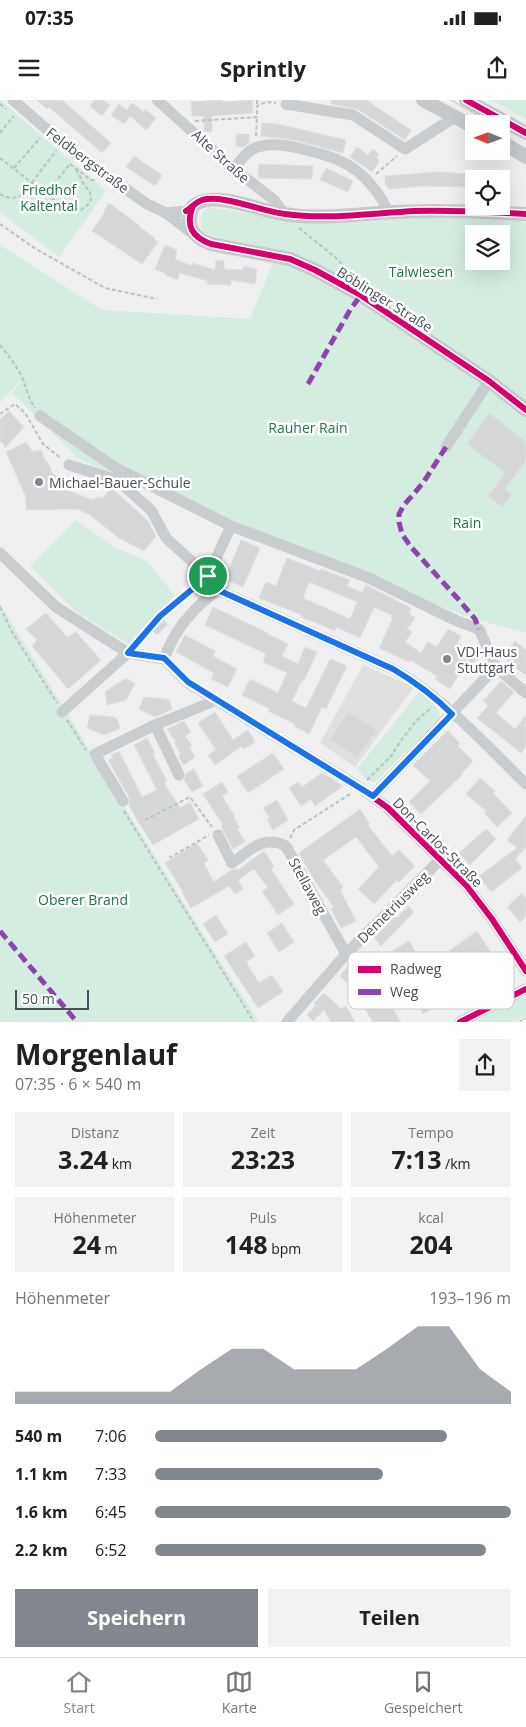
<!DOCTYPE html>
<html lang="de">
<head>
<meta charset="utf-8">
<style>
	body { margin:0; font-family:"Open Sans",sans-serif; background:#f2f2f2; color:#202124; height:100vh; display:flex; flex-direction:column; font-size:19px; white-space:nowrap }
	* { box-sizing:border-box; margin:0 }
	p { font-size:16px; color:#757577 }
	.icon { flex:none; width:28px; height:28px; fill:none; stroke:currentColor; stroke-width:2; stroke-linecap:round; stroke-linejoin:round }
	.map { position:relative; height:922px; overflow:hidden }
	.drawer { display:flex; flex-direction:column; background:#fff; flex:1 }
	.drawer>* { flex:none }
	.needle { width:32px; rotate:271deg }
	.controls { position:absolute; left:465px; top:15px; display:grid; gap:10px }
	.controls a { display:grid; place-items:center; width:45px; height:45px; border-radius:0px; background:#fff; box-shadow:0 5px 20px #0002; font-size:25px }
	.scale { position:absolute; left:15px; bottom:12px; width:74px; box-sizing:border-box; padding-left:5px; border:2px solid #474f59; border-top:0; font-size:14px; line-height:18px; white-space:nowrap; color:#474f59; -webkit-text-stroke:4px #fff; paint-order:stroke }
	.pin { position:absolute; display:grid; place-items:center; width:42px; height:42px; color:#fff; margin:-21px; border:2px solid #fff; border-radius:50%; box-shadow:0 1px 5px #0007 }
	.round { display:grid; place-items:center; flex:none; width:52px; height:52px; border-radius:0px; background:#f2f2f2 }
	.headline { display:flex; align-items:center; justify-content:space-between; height:85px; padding:0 15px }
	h1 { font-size:28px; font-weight:700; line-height:38px }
	.metrics { display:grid; grid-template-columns:repeat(3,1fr); gap:8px; height:85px; padding:5px 15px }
	.metrics div { display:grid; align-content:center; border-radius:0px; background:#f2f2f2; text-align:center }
	.metrics b { font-size:25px; font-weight:700 }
	.metrics small { font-size:14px; font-weight:400 }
	.metrics p { font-size:14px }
	.chart { height:140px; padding:10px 15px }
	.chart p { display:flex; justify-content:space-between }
	.chart svg { width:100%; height:90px; margin-top:5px; fill:#82878e; opacity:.7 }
	.cta { display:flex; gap:10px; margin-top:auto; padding:10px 15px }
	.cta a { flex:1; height:58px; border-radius:0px; background:#82878e; color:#fff; font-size:20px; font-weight:700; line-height:58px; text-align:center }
	.cta a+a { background:#f2f2f2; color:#202124 }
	ul { padding:0 15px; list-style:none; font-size:16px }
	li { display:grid; grid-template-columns:80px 60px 1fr; align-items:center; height:38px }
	li i { height:12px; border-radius:6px; background:#82878e }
	.status { display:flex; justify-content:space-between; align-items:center; height:35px; padding:0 25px; background:#fff; direction:ltr }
	.status svg { height:14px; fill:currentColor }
	header { display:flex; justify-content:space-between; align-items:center; height:65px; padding:0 15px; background:#fff; font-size:22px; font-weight:700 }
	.tabs { display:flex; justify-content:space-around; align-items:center; height:70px; border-top:1px solid #e0e0e0; background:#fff; font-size:14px; color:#757577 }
	.tabs a { display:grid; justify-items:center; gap:2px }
	.tabs .on { color:#82878e }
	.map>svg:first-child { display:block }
	.education { fill:#e1e0e0 }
	.green { fill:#d5ece0; fill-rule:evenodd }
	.building { fill:#d6d7d9; stroke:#e0e0e1; fill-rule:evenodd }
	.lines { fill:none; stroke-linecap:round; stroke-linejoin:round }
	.path { stroke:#b9c3c0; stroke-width:2; stroke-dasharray:4 2.5; stroke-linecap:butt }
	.minor { stroke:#cacdcf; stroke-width:11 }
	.major { stroke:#c6c9cc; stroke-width:14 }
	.tram { stroke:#c4c6c8; stroke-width:1 }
	.rail-casing { stroke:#c4c6c8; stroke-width:5 }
	.rail { stroke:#fff; stroke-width:3; stroke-dasharray:9; stroke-linecap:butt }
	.quiet { stroke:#8e44ad; stroke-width:5; stroke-dasharray:10 5; stroke-linecap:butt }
	.cycleway-casing { stroke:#fff; stroke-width:9 }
	.cycleway { stroke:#d6006c; stroke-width:6 }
	.route-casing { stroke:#fff; stroke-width:10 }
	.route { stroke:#1a73e8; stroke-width:6 }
	.poi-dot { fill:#82878e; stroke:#fff; stroke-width:2 }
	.labels { text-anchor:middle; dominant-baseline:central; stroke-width:5; stroke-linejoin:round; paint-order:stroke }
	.street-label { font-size:14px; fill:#474f59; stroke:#fff }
	.park-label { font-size:14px; fill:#1f734f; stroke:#fff }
	.poi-label { font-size:14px; fill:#474f59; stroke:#fff; text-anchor:start }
	.key { fill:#fff; stroke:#c8cacd; stroke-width:1 }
	.key-label { font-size:14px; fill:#474f59 }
</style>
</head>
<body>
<div class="status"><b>07:35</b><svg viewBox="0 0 49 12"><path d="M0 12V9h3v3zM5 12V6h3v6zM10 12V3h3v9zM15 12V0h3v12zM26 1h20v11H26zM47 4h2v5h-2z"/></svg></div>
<header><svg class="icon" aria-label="menu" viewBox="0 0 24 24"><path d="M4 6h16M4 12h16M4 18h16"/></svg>Sprintly<svg class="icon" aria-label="share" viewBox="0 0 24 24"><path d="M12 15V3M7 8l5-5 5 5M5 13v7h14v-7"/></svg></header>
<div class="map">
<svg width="526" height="922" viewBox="0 0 526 922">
	<rect width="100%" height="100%" fill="#efefef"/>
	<path class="education" d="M363,565L414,587L355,667L320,643Z"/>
	<g class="green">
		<path d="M0,0L106,91L59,157L0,112Z"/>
		<path d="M492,0H526V19Z"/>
		<path d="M215,108L282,119L319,123L453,115L526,118V533L475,519L232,431L78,358L12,293L22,280L0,302V145L102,210L250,219L278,150L209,135L203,132C199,123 200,117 205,109ZM474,134H501V161H474Z"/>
		<path d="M76,420L114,447L146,460L175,496L130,545L75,511L30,466Z"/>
		<path d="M0,504L206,839L259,922H0Z"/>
		<path d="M419,592L437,608L439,611V619L375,682L368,681L357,669Z"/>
		<path d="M521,898H526V915L514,922H474Z"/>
	</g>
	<g class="building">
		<path d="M37,0H62L111,43L102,53L49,7L47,9Z"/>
		<path d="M95,0H103L110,5L102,16L90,6Z"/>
		<path d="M222,0V2L252,0L253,13L212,16V32H204V16H192L191,2Z"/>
		<path d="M331,0H366L411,30L405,40L357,9L331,4Z"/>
		<path d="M132,3L144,12L145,9L156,18L146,30L130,16L124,24L111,15L119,4L127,10Z"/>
		<path d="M262,23L277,24L346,40L343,53L294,40L261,36Z"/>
		<path d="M236,34H249V43L243,47L236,46Z"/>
		<path d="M357,47L368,55L373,49L379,54L376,58L379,60L378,63L372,72L350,57Z"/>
		<path d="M134,56L162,75L155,86L126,67Z"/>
		<path d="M259,64L313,66L312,79L258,78Z"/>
		<path d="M326,68L353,81L348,92L320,80Z"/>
		<path d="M438,72L469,74L468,87L423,86L390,89L385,85V76Z"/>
		<path d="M109,103L139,125L138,126L155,138L154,140L158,142L142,164L92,131L105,112L104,111Z"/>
		<path d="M165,145L177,150L175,159L192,166V163L215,170L216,160L224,161V169L243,170L244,166L257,169L255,184L231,180V185L206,184L208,181L180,173L177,180L166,175V174L155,169Z"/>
		<path d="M9,311L24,327L5,348L2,342L0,343V319Z"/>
		<path d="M489,313L526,342V361L505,389L512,394L502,407L488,396L505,373L467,344Z"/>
		<path d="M26,342L33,352L41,350L46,363L48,362L53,375L55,374L64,389L93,400L98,397L102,398L112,388L148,421L156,436L144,451L119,438L90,415L77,409L26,410V397L6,352Z"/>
		<path d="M241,440L260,448L243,487L225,479Z"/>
		<path d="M287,458L320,471L321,469L350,480L347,486L362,493L366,485L411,508L409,513L415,518L407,529L412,532L405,542L421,553L428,542L437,547L448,529L461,536L457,543L479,555L471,568L465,564L450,589L435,579L437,576L410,560L409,562L379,548L393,518L391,517L392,515L374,507L360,538L336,527L335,531L326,527L301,517L302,515L259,498L266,482L276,486ZM309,482L357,502L350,519L303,498Z"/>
		<path d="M213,507L268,533L267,534L288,544L282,556L298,564L305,547L317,552L304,581L302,580L292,601L306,608L330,559L347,566L326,609L322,607L309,634L294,626L295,624L268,611L270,609L242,595L250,579L278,593L287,573L263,562L266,554L205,525Z"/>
		<path d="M46,513L67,537L76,532L101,560L68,589L32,546L37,540L26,529Z"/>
		<path d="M162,518L168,524L157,535L151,529Z"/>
		<path d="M185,535L215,551L213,556L237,569L228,587L211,579L214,573L176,552Z"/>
		<path d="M515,541L526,550V576L503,557Z"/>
		<path d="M125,579H128L135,584L126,600L107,605L105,592Z"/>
		<path d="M501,581L514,592L496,613L515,629L526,615V646L521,653L477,618L488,606L483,601Z"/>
		<path d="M144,597L166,599L169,600L172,609L155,617L139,609Z"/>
		<path d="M215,612L233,640L248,630L255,642L244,649L242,646L215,665L208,655L216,650L198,623Z"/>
		<path d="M348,612L377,630L357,657L330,640Z"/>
		<path d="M90,615L114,617L117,619L120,628L104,635L87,628Z"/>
		<path d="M184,621L191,632L185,636L192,646L189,648L195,657L184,665L178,656L181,654L174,643L176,642L167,629Z"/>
		<path d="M448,630L460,644L458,646L473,661L461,674L462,675L421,714L409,702L430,681L413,665Z"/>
		<path d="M147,638L155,653L153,654L167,681L164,683L180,708L190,702L199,719L153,745L136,718L129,705V697L108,660L113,658L111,655L119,651L142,697L157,690L134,645Z"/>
		<path d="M273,653L284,669L248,693L237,676Z"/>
		<path d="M194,669L203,686L192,692L184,680L186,674Z"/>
		<path d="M322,673L343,686L315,706L311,699L301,706L289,688L298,682L302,687Z"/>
		<path d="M480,678L495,691L493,693L512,713L497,727L484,713L486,711L466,694Z"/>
		<path d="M222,682L228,692L222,696L235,717L234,718L240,728L237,729L245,742L233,749L221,726L223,725L203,694Z"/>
		<path d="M277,700L288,720L273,730L267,720L270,718L263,708Z"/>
		<path d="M360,709L370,724L368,725L392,756L399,750L415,766L399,782L397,780L374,804L358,789L379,767L356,737L323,760L343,787L340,790L356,821L341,828L331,809L334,807L314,780L299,753Z"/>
		<path d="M526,716V747L515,759L522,768L491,792L479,776L517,748L507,740Z"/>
		<path d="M486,729L496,739L470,765L459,753Z"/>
		<path d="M197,743L208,760L204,763L214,782L231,770L237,769L238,770L264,751L274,766L271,769L294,804L278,815L262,791L268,788L254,769L238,780L243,789L235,794L229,786L191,808L182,792H183L165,763Z"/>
		<path d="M522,793L526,798V816L520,822L507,807Z"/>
		<path d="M408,806L414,812L381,846L374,838L395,816L397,818Z"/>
		<path d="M216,815L228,834L215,842L203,824Z"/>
		<path d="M282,823L294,842L279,852L267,833Z"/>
		<path d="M477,831L490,851L463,870L449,851Z"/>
		<path d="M409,841L433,883L435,882L446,901L423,914L413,894L415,893L392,851Z"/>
		<path d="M246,842L255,856L246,862L259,883L272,875L283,892L258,908L224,856Z"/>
		<path d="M357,855L365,862L361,869L368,865L374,870L384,885L380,887L401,922H373L352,888L340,876Z"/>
		<path d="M324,893L341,909L346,906L355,922H331L324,910L313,921L307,915L316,905L314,903Z"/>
	</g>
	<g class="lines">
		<g class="path">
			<path d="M257,0V6"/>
			<path d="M0,4L6,9"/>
			<path d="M195,21L257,17V6L266,2L276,3"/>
			<path d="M0,33L14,16"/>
			<path d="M256,36L257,17"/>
			<path d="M0,58L58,103L67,108L81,110L90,103L91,98L90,92L84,85L76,69"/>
			<path d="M70,64L91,80H95"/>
			<path d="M14,68L40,38"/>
			<path d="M376,74L397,56"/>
			<path d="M0,94C8,99 15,99 23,94L56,51"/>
			<path d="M46,94L70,64"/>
			<path d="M0,124L36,149L105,188L157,199"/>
			<path d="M299,128L335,157L355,178"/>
			<path d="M0,245C8,255 15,264 21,275C26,286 28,298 35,308"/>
			<path d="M0,314L15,304L25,313L43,344L62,359"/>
			<path d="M0,507L12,532L57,603"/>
			<path d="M136,544L161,516L199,484"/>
			<path d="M67,620L86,650"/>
			<path d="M367,680L392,655L400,642L415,622L432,607"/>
			<path d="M124,711L254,922"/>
			<path d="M145,720L190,697L212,727"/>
			<path d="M290,738L294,730L350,694"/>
			<path d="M169,758L209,735"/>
		</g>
		<g class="minor">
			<path d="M13,0L72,51L147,104L166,113L193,134"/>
			<path d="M157,0L234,69L274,100L284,114"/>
			<path d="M286,4L353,15L405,49L455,17"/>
			<path d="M234,69C239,62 245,53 253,49C267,42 284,45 298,48C327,55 353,61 372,86C379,94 384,102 388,112"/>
			<path d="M166,113L186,111L193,106"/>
			<path d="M40,316L116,368L231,426L369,478L457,521L479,529L496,567L526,593"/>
			<path d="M446,347L489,281"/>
			<path d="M69,365L117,380L151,410L166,438L208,476L218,490"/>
			<path d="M0,453L56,507L128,553L164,559L188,583L359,687L388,708L466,785L492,819L526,871"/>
			<path d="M208,476L231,426"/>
			<path d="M164,559C174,531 194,507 218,490L393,569C443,597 485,644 526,684"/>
			<path d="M62,612L128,553"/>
			<path d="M155,625L179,675"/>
			<path d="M373,696L496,567"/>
			<path d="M123,701L95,654L155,625L217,600"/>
			<path d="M218,735L232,763C249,751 264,734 286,746L346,854"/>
			<path d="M287,922L346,854L441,759"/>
			<path d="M460,922L526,889"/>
		</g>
		<g class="major">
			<path d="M423,0L474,27"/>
			<path d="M466,0L526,33"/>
			<path d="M501,42L526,57"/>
			<path d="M526,114C482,111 438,110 393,112C357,114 320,120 284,114C259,111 213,89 193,106C185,126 192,137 211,144L290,159L315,170L359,194L489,281L526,310"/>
		</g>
		<g class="tram">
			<path d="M451,0L492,24"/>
			<path d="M501,34L526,49"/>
		</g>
		<g class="rail-casing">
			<path id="rail" d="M522,922L526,920"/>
		</g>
		<use href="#rail" class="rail"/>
		<g class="quiet">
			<path d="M308,284L350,210L361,195"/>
			<path d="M446,347L423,383L404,405L399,414V422L402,434L411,447L459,500L475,519L479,529"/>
			<path d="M0,831L77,922"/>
		</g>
		<g class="cycleway-casing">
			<g id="cycleway">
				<path d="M466,0L526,33"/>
				<path d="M193,106C185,126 192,137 211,144L290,159L315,170L359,194L489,281L526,310"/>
				<path d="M186,111C192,107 196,102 202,100C223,94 263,112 285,114C328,120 372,113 415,111C452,110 489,112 526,114"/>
				<path d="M128,553L164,559L188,583L359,687L388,708L466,785L492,819L526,871"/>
				<path d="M460,922L526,889"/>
			</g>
		</g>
		<use href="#cycleway" class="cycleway"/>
	</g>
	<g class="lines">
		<g class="route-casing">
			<path id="route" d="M208,476L218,490L393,569C415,582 434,596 452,614L373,696L188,582L164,558L128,553L160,516Z"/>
		</g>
		<use href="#route" class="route"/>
	</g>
	<g class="poi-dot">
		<circle cx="39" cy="382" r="5"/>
		<circle cx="447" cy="559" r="5"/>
	</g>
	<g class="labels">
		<g class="street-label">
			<text transform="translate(221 56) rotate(42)">Alte Straße</text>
			<text transform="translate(88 60) rotate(37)">Feldbergstraße</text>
			<text transform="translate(385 199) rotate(32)">Böblinger Straße</text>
			<text transform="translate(438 742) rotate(45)">Don-Carlos-Straße</text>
			<text transform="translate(308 786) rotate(61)">Stellaweg</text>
			<text transform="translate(393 807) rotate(-45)">Demetriusweg</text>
		</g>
		<g class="park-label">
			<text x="49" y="89">Friedhof<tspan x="49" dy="16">Kaltental</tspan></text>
			<text x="421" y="171">Talwiesen</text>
			<text x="308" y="327">Rauher Rain</text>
			<text x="467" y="422">Rain</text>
			<text x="83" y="799">Oberer Brand</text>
		</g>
		<g class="poi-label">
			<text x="49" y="382">Michael-Bauer-Schule</text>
			<text x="457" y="551">VDI-Haus<tspan x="457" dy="16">Stuttgart</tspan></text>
		</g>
	</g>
	<rect x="348" y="852" width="166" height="57" rx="8" class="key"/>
	<rect x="358" y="866" width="23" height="7" fill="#d6006c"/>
	<rect x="358" y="889" width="23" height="6" fill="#8e44ad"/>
	<g class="key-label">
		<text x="390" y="874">Radweg</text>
		<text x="390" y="897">Weg</text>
	</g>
</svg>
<div class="controls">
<a><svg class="needle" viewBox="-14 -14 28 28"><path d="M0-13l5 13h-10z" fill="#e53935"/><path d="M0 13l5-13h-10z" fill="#757577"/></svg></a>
<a><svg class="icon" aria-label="locate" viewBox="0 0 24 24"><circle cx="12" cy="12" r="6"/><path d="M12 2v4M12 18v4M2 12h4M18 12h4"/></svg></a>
<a><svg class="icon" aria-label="layers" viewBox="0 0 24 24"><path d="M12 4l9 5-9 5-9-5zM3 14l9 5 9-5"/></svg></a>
</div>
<div class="scale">50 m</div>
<div class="pin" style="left:208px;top:476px;background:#1e9e55"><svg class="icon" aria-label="arrive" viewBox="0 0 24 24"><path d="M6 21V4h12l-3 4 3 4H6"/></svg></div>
</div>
<section class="drawer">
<div class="headline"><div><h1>Morgenlauf</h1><p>07:35 · 6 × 540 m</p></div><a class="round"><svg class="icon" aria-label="share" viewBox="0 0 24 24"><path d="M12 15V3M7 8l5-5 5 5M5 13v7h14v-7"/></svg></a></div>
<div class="metrics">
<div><p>Distanz</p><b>3.24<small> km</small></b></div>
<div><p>Zeit</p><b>23:23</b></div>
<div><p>Tempo</p><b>7:13<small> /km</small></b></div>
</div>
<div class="metrics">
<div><p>Höhenmeter</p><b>24<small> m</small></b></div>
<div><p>Puls</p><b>148<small> bpm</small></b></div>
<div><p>kcal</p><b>204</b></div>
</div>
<div class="chart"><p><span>Höhenmeter</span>193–196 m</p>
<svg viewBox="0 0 160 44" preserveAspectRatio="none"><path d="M0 44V38L10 38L20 38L30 38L40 38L50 38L60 27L70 17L80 17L90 27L100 27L110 27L120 17L130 6L140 6L150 27L160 38V44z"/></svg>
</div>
<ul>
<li><b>540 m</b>7:06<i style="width:82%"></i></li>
<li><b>1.1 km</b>7:33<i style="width:64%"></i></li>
<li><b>1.6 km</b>6:45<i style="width:100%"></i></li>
<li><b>2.2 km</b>6:52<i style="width:93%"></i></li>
</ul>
<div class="cta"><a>Speichern</a><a>Teilen</a></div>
</section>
<nav class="tabs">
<a class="on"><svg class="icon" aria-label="home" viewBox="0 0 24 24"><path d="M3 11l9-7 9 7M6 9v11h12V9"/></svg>Start</a>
<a><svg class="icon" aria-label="map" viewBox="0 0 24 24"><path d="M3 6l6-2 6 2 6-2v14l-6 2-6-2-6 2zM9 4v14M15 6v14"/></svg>Karte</a>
<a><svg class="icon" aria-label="saved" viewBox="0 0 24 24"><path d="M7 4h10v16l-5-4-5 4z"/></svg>Gespeichert</a>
</nav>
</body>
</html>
